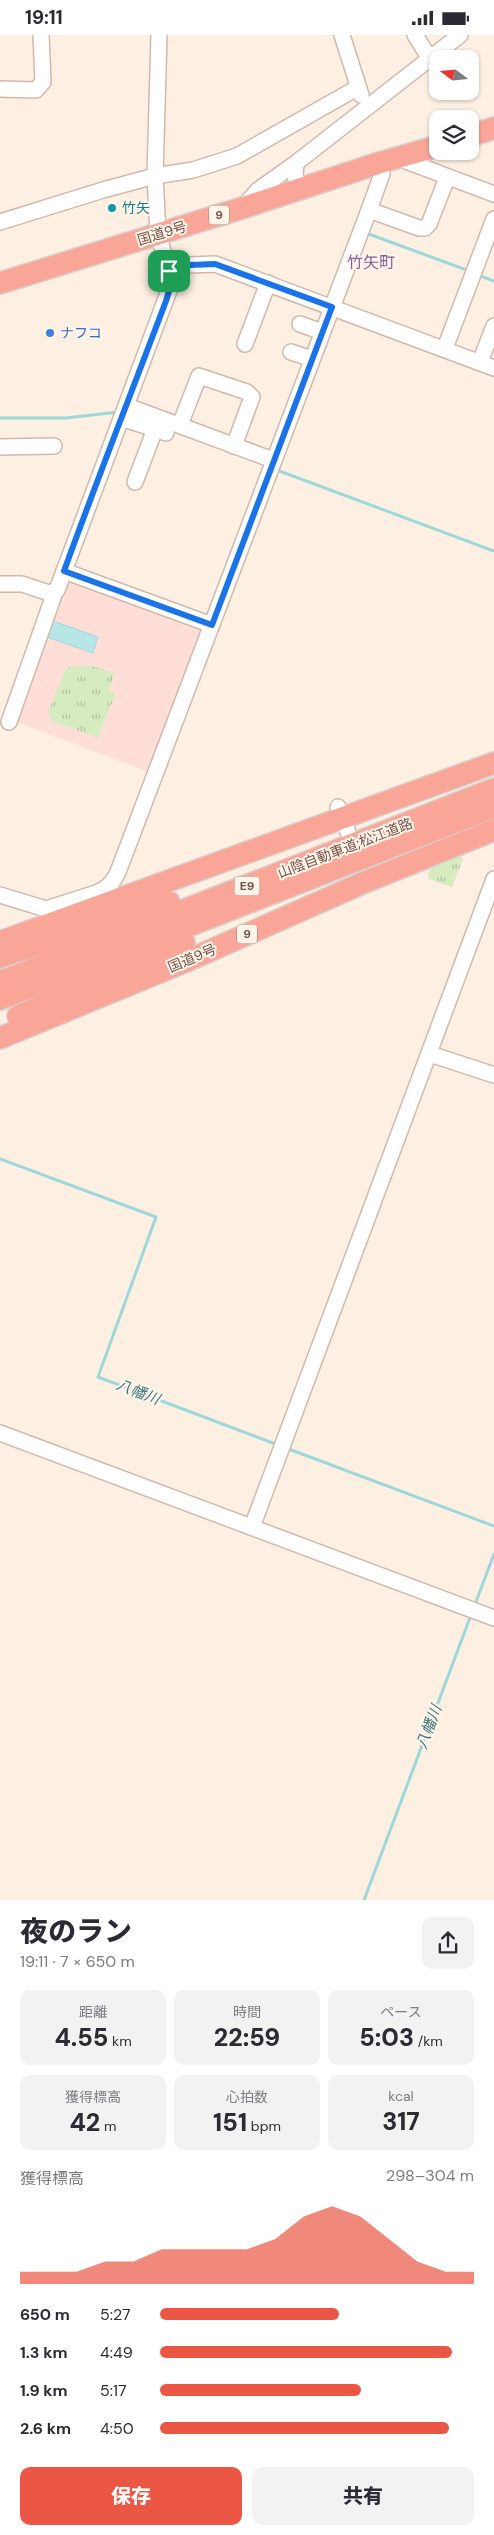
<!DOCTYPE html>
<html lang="ja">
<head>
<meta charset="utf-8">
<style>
	body { margin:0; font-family:"DM Sans","Noto Sans JP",sans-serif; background:#f2f2f3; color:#2b2b33; height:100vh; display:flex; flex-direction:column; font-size:19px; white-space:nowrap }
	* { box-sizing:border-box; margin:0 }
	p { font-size:16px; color:#7c7c81 }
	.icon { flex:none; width:28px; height:28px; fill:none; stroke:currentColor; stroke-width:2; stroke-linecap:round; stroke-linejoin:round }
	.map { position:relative; height:1865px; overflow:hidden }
	.sheet { display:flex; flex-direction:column; background:#fff; flex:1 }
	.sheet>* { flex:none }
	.needle { width:32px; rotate:286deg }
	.buttons { position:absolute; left:429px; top:15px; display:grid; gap:10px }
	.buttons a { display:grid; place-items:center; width:50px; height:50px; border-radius:10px; background:#fff; box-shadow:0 1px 4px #0004; font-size:25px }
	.pin { position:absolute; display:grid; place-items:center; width:42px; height:42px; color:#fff; margin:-21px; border-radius:10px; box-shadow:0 2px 8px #0006 }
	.round { display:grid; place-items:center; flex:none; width:52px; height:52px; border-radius:10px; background:#f2f2f3 }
	.headline { display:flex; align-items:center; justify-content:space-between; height:85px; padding:0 20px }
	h1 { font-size:28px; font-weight:800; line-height:38px }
	.stats { display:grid; grid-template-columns:repeat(3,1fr); gap:8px; height:85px; padding:5px 20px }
	.stats div { display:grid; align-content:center; border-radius:10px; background:#f2f2f3; text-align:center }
	.stats b { font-size:25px; font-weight:800 }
	.stats small { font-size:14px; font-weight:400 }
	.stats p { font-size:14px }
	.chart { height:140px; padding:10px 20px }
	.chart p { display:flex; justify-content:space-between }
	.chart svg { width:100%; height:90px; margin-top:5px; fill:#eb5744; opacity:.7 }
	.primary-button { display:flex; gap:10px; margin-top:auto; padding:10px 20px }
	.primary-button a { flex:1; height:58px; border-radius:10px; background:#eb5744; color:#fff; font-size:20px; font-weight:800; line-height:58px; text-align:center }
	.primary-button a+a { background:#f2f2f3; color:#2b2b33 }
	ul { padding:0 20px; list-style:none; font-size:16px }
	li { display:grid; grid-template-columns:80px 60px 1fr; align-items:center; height:38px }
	li i { height:12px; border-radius:6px; background:#eb5744 }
	.status { display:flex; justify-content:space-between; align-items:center; height:35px; padding:0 25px; background:#fff; direction:ltr }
	.status svg { height:14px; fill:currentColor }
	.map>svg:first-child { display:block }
	.commercial { fill:#feded7 }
	.grass { fill:url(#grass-tufts) }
	.water { fill:#b7e6e7; stroke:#9dd7d9 }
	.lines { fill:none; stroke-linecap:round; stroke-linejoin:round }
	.stream { stroke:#9dd7d9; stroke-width:3 }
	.minor-casing { stroke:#d1b8ac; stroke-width:18 }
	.highway-casing { stroke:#d9cfcc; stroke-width:24 }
	.minor { stroke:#fff; stroke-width:15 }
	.highway { stroke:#f9a698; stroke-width:21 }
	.route-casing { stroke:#fff; stroke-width:10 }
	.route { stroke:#1a73e8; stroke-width:6 }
	.culture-dot { fill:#0f9aa8; stroke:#fff4ea; stroke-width:2 }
	.shop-dot { fill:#3f7fe0; stroke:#fff4ea; stroke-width:2 }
	.labels { text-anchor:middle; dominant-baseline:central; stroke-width:4; stroke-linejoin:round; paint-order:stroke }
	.shield { fill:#fff4ea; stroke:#9f8379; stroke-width:1 }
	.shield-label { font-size:12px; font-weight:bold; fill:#765348 }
	.culture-label { font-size:14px; fill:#0d838f; stroke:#fff4ea; text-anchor:start }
	.street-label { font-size:14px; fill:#765348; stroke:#fff4ea }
	.shop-label { font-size:14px; fill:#366cbe; stroke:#fff4ea; text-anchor:start }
	.water-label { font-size:15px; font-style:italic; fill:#3c787c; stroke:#fff4ea }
	.quarter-label { font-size:16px; fill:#81639a; stroke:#fff4ea }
</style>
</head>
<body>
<div class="status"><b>19:11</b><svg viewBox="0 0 49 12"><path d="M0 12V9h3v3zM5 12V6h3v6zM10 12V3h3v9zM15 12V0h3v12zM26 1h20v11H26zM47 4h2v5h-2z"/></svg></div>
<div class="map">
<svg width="494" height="1865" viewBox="0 0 494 1865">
	<defs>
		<pattern id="grass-tufts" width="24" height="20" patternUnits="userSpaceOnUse" patternTransform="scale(1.25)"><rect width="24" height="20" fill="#d7ebc1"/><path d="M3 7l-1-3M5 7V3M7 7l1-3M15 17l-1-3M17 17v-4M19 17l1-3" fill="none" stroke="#b3c19f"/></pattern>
	</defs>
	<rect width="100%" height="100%" fill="#fdf0e3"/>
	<path class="commercial" d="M67,542L204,593L149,737L14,686Z"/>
	<g class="grass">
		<path d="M92,631L115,638L109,655L116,658L98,703L52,686L48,677L65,635L70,632Z"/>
		<path d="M460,821L463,824L452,852L429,844L428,839L430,834Z"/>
	</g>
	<path class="water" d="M53,586L98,602L93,618L47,602Z"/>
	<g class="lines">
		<g class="stream">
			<path d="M366,198L464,234"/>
			<path d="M478,240L494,246"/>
			<path d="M0,383H66L118,377"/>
			<path d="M274,434L494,516"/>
			<path d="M0,1124L156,1182L98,1342L278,1410"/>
			<path d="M286,1413L494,1491"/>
			<path d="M474,1572L494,1519"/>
			<path d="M364,1865L471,1580"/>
		</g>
		<g class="minor-casing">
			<g id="minor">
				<path d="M342,0L361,60"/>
				<path d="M415,0L430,24"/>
				<path d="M0,54L36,55L43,47L41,0"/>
				<path d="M402,121L406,126L494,159"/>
				<path d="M296,128L460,0"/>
				<path d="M243,172L258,155L296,128L295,141L300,154"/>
				<path d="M369,175L419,193H425L429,189L447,143"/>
				<path d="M0,187L103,155L155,141L193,135L237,121L357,53"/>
				<path d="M169,236L190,230L215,229L494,333"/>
				<path d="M300,289L322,297"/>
				<path d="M245,309L268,248"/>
				<path d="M445,313L494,184"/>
				<path d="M291,317L312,324"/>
				<path d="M480,327L494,291"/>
				<path d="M127,371L273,425"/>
				<path d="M121,383L166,398"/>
				<path d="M180,390L199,341L247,357L252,362L234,411"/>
				<path d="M0,412L54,411"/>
				<path d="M135,447L155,394"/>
				<path d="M64,536L212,590"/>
				<path d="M0,549H22L49,558L57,555L170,253L169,236L158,199L155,141L159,0"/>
				<path d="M9,687L55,557"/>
				<path d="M338,772L348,797"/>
				<path d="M0,860L46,874L87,861L90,869"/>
				<path d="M87,861C103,856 111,852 118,837L369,175L382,139L379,128"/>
				<path d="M430,1019L494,1040"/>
				<path d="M0,1398L494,1583"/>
				<path d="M252,1492L494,844"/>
			</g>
		</g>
		<g class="highway-casing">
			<g id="highway">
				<path d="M470,101L494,93"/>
				<path d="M0,248L242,173L379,128L438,111"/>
				<path d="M0,907L494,728"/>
				<path d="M0,922L169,867"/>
				<path d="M0,947L494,754"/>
				<path d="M0,964L494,772"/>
				<path d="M18,981L184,907"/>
				<path d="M0,1003L189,925L365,847L494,795"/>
			</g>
		</g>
		<use href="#minor" class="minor"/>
		<use href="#highway" class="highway"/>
	</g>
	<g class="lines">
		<g class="route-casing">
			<path id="route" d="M215,229L332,272L212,590L64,536C97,445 132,356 166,266L170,253L169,236L190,230Z"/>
		</g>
		<use href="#route" class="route"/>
	</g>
	<circle class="culture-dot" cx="112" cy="173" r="5"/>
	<circle class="shop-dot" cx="50" cy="298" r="5"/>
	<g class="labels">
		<g class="shield">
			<rect x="209" y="170.5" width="20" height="19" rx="4"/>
			<rect x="234.5" y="841.5" width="25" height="19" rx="4"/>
			<rect x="237" y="889.5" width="20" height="19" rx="4"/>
		</g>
		<g class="shield-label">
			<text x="219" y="180">9</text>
			<text x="247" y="851">E9</text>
			<text x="247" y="899">9</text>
		</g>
		<g class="culture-label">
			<text x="122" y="173">竹矢</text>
		</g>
		<g class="street-label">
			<text transform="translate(162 198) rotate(-17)">国道9号</text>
			<text transform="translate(345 813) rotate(-21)">山陰自動車道;松江道路</text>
			<text transform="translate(192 923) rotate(-23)">国道9号</text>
		</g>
		<g class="shop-label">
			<text x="60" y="298">ナフコ</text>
		</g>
		<g class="water-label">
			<text transform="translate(138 1357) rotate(21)">八幡川</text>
			<text transform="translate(429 1692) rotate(-69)">八幡川</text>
		</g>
		<g class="quarter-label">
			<text x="371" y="227">竹矢町</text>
		</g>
	</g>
</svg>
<div class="buttons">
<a><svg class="needle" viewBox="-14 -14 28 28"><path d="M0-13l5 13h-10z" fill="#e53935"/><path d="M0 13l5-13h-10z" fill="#7c7c81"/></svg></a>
<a><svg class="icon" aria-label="layers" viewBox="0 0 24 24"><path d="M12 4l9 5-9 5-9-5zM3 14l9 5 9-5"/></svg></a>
</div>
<div class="pin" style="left:169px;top:236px;background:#1e9e55"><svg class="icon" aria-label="arrive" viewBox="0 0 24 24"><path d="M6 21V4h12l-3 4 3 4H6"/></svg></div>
</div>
<section class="sheet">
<div class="headline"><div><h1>夜のラン</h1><p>19:11 · 7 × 650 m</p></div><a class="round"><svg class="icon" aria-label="share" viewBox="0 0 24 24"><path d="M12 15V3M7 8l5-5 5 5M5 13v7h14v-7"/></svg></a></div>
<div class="stats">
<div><p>距離</p><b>4.55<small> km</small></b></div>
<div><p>時間</p><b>22:59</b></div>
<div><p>ペース</p><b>5:03<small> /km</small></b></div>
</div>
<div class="stats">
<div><p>獲得標高</p><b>42<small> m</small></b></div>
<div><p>心拍数</p><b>151<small> bpm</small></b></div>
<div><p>kcal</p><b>317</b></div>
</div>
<div class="chart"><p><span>獲得標高</span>298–304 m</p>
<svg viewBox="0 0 160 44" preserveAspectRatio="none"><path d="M0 44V38L10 38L20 38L30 33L40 33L50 27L60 27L70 27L80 27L90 22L100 11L110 6L120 11L130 22L140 33L150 38L160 38V44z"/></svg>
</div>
<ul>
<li><b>650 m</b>5:27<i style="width:57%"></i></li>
<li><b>1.3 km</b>4:49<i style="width:93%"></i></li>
<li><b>1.9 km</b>5:17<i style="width:64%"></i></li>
<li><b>2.6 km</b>4:50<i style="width:92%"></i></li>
</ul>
<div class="primary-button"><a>保存</a><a>共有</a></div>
</section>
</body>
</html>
